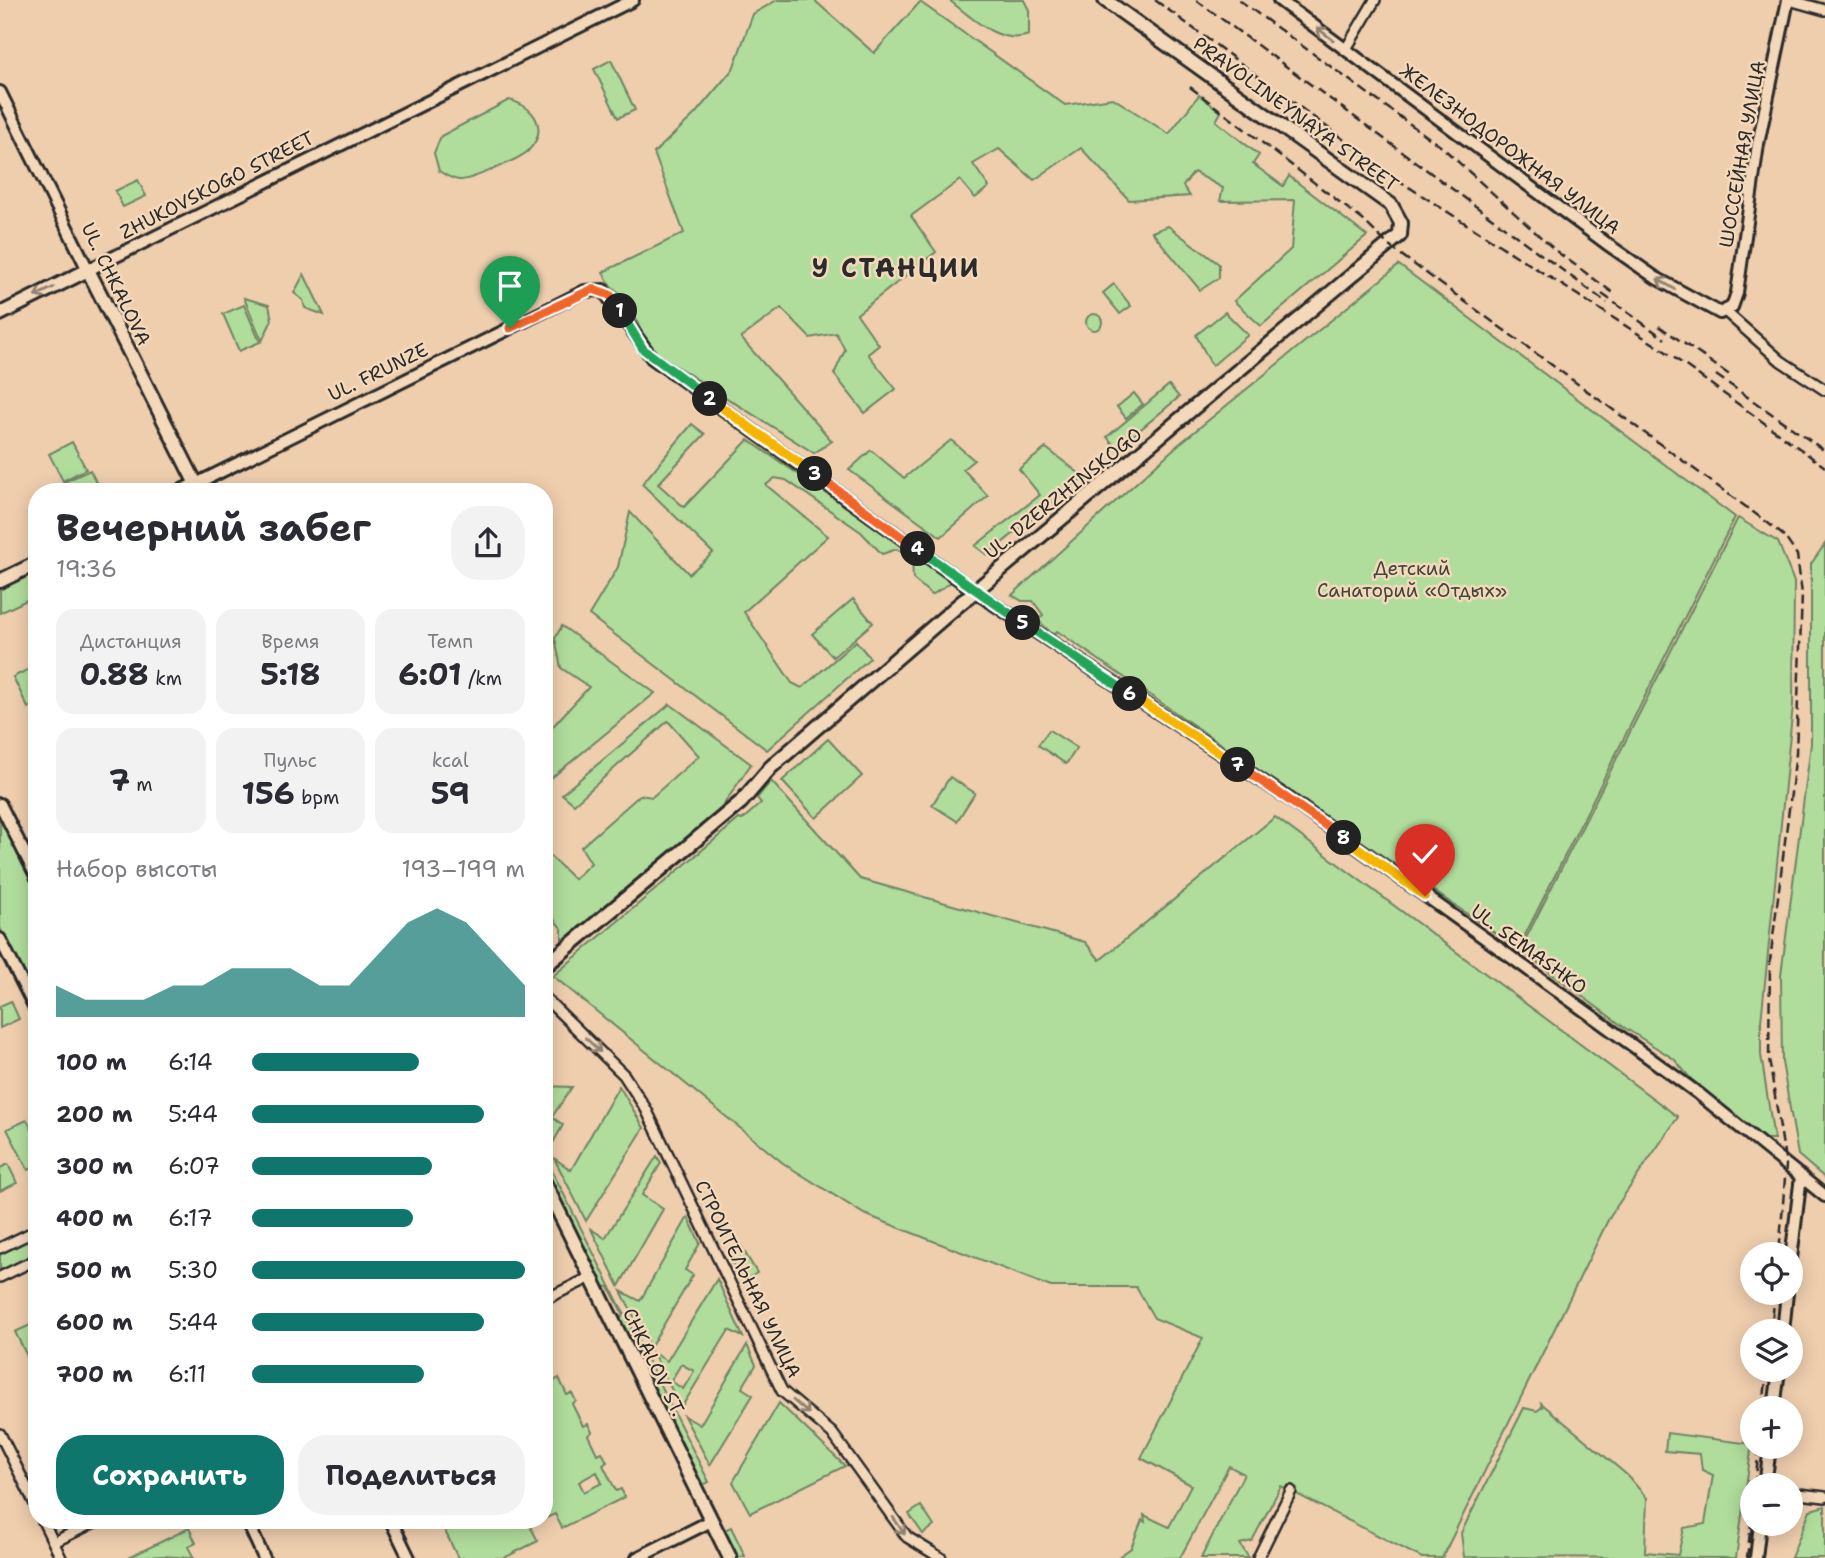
<!DOCTYPE html>
<html lang="ru">
<head>
<meta charset="utf-8">
<style>
	body { margin:0; font-family:"Shantell Sans",sans-serif; background:#f2f2f3; color:#2b2b33; height:100vh; display:flex; flex-direction:column; font-size:26px; white-space:nowrap }
	* { box-sizing:border-box; margin:0 }
	p { font-size:23px; color:#7c7c81 }
	.icon { flex:none; width:38px; height:38px; fill:none; stroke:currentColor; stroke-width:2; stroke-linecap:round; stroke-linejoin:round }
	.map { position:relative; flex:1; overflow:hidden }
	.sheet { position:absolute; left:28px; top:483px; width:525px; height:1046px; display:flex; flex-direction:column; background:#fff; border-radius:28px; box-shadow:0 4px 18px #0003 }
	.sheet>* { flex:none }
	.tools { position:absolute; left:1740px; top:1242px; display:grid; gap:14px }
	.tools a { display:grid; place-items:center; width:63px; height:63px; border-radius:50%; background:#fff; box-shadow:0 4px 18px #0003; font-size:35px }
	.pin { position:absolute; display:grid; place-items:center; width:60px; height:60px; color:#fff; margin:-72px -30px; border-radius:50% 50% 50% 0; rotate:-45deg; box-shadow:0 0 7px #0007 }
	.pin .icon { rotate:45deg }
	.km { position:absolute; width:35px; height:35px; margin:-18px; border-radius:50%; background:#222; color:#fff; font-size:19px; line-height:35px; text-align:center }
	.round { display:grid; place-items:center; flex:none; width:74px; height:74px; border-radius:28px; background:#f2f2f3 }
	.overview { display:flex; align-items:center; justify-content:space-between; height:119px; padding:0 28px }
	h1 { font-size:38px; font-weight:700; line-height:52px }
	.figures { display:grid; grid-template-columns:repeat(3,1fr); gap:10px; height:119px; padding:7px 28px }
	.figures div { display:grid; align-content:center; border-radius:18px; background:#f2f2f3; text-align:center }
	.figures b { font-size:30px; font-weight:700 }
	.figures small { font-size:19px; font-weight:400 }
	.figures p { font-size:19px }
	.chart { height:196px; padding:14px 28px }
	.chart p { display:flex; justify-content:space-between }
	.chart svg { width:100%; height:126px; margin-top:7px; fill:#0f766e; opacity:.7 }
	.cta { display:flex; gap:14px; margin-top:auto; padding:14px 28px }
	.cta a { flex:1; height:80px; border-radius:28px; background:#0f766e; color:#fff; font-size:28px; font-weight:700; line-height:80px; text-align:center }
	.cta a+a { background:#f2f2f3; color:#2b2b33 }
	ul { padding:0 28px; list-style:none; font-size:23px }
	li { display:grid; grid-template-columns:112px 84px 1fr; align-items:center; height:52px }
	li i { height:18px; border-radius:9px; background:#0f766e }
	.map>svg:first-child { display:block }
	.green { fill:#b0dd9c; stroke:#6e8464; stroke-width:2; fill-rule:evenodd }
	.lines { fill:none; stroke-linecap:round; stroke-linejoin:round }
	.minor-casing { stroke:#2b2b2b; stroke-width:14 }
	.tertiary-casing { stroke:#2b2b2b; stroke-width:16 }
	.secondary-casing { stroke:#2b2b2b; stroke-width:18 }
	.minor { stroke:#f4d8ba; stroke-width:9 }
	.tertiary { stroke:#f4d8ba; stroke-width:10 }
	.secondary { stroke:#f4d8ba; stroke-width:12 }
	.rail { stroke:#2b2b2b; stroke-width:2.5; stroke-dasharray:10 5; stroke-linecap:butt }
	.oneway { stroke:#908272 }
	.split-1-casing { stroke:#fff; stroke-width:14 }
	.split-2-casing { stroke:#fff; stroke-width:14 }
	.split-3-casing { stroke:#fff; stroke-width:14 }
	.split-4-casing { stroke:#fff; stroke-width:14 }
	.split-5-casing { stroke:#fff; stroke-width:14 }
	.split-6-casing { stroke:#fff; stroke-width:14 }
	.split-7-casing { stroke:#fff; stroke-width:14 }
	.split-8-casing { stroke:#fff; stroke-width:14 }
	.split-9-casing { stroke:#fff; stroke-width:14 }
	.split-1 { stroke:#f0652b; stroke-width:9 }
	.split-2 { stroke:#22a559; stroke-width:9 }
	.split-3 { stroke:#f5b400; stroke-width:9 }
	.split-4 { stroke:#f0652b; stroke-width:9 }
	.split-5 { stroke:#22a559; stroke-width:9 }
	.split-6 { stroke:#22a559; stroke-width:9 }
	.split-7 { stroke:#f5b400; stroke-width:9 }
	.split-8 { stroke:#f0652b; stroke-width:9 }
	.split-9 { stroke:#f5b400; stroke-width:9 }
	.labels { text-anchor:middle; dominant-baseline:central; stroke-width:5; stroke-linejoin:round; paint-order:stroke }
	.street-label { font-size:19px; fill:#2b2b2b; stroke:#f4d8ba }
	.park-label { font-size:19px; fill:#3f463c; stroke:#f4d8ba }
	.district-label { font-size:26px; font-weight:bold; letter-spacing:2px; fill:#2b2b2b; stroke:#f4d8ba }
</style>
</head>
<body>
<div class="map">
<svg width="1825" height="1558" viewBox="0 0 1825 1558">
	<rect width="100%" height="100%" fill="#efceae"/>
	<filter id="ink" filterUnits="userSpaceOnUse"><feTurbulence type="fractalNoise" baseFrequency=".0143" numOctaves="2"/><feDisplacementMap in="SourceGraphic" scale="14" xChannelSelector="R" yChannelSelector="G"/><feConvolveMatrix kernelMatrix="1 2 1 2 8 2 1 2 1" color-interpolation-filters="sRGB"/></filter>
	<g filter="url(#ink)">
		<g class="green">
			<path d="M777,0H814L874,53L920,2L1065,105L1113,98L1169,134L1199,95L1221,112L1216,121L1259,155L1253,164L1283,186L1289,176L1367,236L1261,326L1234,301L1291,249L1295,200L1220,201L1223,188L1194,172L1183,186L1190,196L1129,200L1081,148L1034,180L999,149L973,164L989,187L975,198L960,180L911,216L936,252L857,314L879,345L868,354L896,389L865,413L834,374L845,350L836,333L810,338L781,308L741,338L832,441L814,453L649,349L626,297L611,287L603,272L684,233L654,153L695,114L733,69L753,14Z"/>
			<path d="M949,0H1024L1029,10V35C999,46 971,17 949,0Z"/>
			<path d="M611,60L635,110L618,118L594,69Z"/>
			<path d="M509,100C534,106 550,129 528,151C520,159 469,181 459,180C451,179 445,175 439,171L434,153L441,136Z"/>
			<path d="M138,180L146,196L123,207L115,191Z"/>
			<path d="M1168,226L1219,264V278L1200,290L1152,232Z"/>
			<path d="M1399,265L1735,517L1518,949L1057,631L1053,635L1038,620L1043,615L1033,601H1022L1012,595L1178,445Z"/>
			<path d="M304,274L324,315L305,308L303,300L294,293Z"/>
			<path d="M1114,284L1131,306L1120,314L1103,293Z"/>
			<path d="M244,298L269,305L272,320L262,341Z"/>
			<path d="M244,305L260,342L239,351L223,314Z"/>
			<path d="M1225,312L1248,335L1212,366L1196,335Z"/>
			<circle cx="1094" cy="322" r="8"/>
			<path d="M1169,385L1179,397L1117,449L1107,437Z"/>
			<path d="M1134,393L1143,404L1126,418L1117,407Z"/>
			<path d="M692,424L705,434L658,484L684,507L748,440L954,580L932,595L913,579L912,559L897,549L882,554L861,532L786,480L775,478L766,485L828,536L744,612L792,683L802,688L856,641L870,658L767,750L589,615L618,567L630,512L689,574L713,553L642,484Z"/>
			<path d="M951,440L974,460L963,469L988,496L941,537L849,470L871,450L904,478Z"/>
			<path d="M72,442L86,469L63,481L49,454Z"/>
			<path d="M1046,448L1084,477L987,555L975,546L1040,495L1019,469Z"/>
			<path d="M90,470L97,484L81,492H68L64,482Z"/>
			<path d="M1738,518L1778,542L1794,582L1793,705L1761,1022V1055L1774,1139H1762L1691,1079L1674,1059L1625,1028L1520,950Z"/>
			<path d="M1825,544V1178L1798,1155L1782,1062L1781,975L1811,744V564Z"/>
			<path d="M37,568V595L0,613V586Z"/>
			<path d="M853,599L873,623L833,657L812,634Z"/>
			<path d="M562,626L655,693L544,784V736L589,687L561,668L555,638Z"/>
			<path d="M37,665V704L28,708L13,677Z"/>
			<path d="M670,704L751,764L718,813L562,947V929L544,907V850L574,879L591,863L581,847L640,795L652,797L699,756L668,721L574,804L562,794Z"/>
			<path d="M1049,730L1077,748L1066,764L1038,745Z"/>
			<path d="M828,739L862,776L816,818L782,781Z"/>
			<path d="M950,777L975,793L957,821L932,805Z"/>
			<path d="M771,781L860,879L1085,942L1100,960L1275,817L1678,1117L1610,1216L1442,1558H1422L1281,1486L1252,1541L1240,1544L1249,1558H1201L1244,1474L1229,1466L1180,1558H1117L1131,1548L1142,1520L1145,1522L1144,1515L1169,1527L1191,1485L1141,1458L1203,1338L1154,1318L1136,1287H1051L864,1214L783,1163L553,976L739,819L742,820L761,803L757,798Z"/>
			<path d="M0,818L37,891V1000L0,928Z"/>
			<path d="M11,1001L19,1019L0,1028V1006Z"/>
			<path d="M544,1086L572,1087L552,1117L563,1125L550,1148L544,1138Z"/>
			<path d="M619,1086L644,1128L586,1221L554,1158L571,1170Z"/>
			<path d="M27,1120L37,1139V1166L28,1170L7,1129Z"/>
			<path d="M544,1155L709,1482L701,1486L647,1377C646,1356 632,1338 619,1321L623,1314L609,1287L602,1286L544,1170Z"/>
			<path d="M657,1156L661,1163L642,1195L663,1209L619,1286L591,1229L605,1238Z"/>
			<path d="M8,1164L17,1183L0,1191V1168Z"/>
			<path d="M688,1217L700,1243L685,1270L693,1275L650,1348L621,1291L640,1301Z"/>
			<path d="M37,1235V1254L0,1272V1253Z"/>
			<path d="M741,1246L757,1273L743,1281L728,1254Z"/>
			<path d="M717,1279L743,1337L729,1330L681,1408L653,1353L667,1361ZM681,1364L694,1371L683,1389L671,1381Z"/>
			<path d="M37,1322V1376L15,1332Z"/>
			<path d="M747,1345L756,1365L742,1388L753,1395L710,1465L684,1416L700,1425Z"/>
			<path d="M544,1362L554,1381L559,1378L567,1395L572,1393L576,1401L572,1404L583,1426L588,1424L592,1432L588,1435L597,1454L602,1452L607,1462L603,1465L616,1491L621,1489L625,1497L562,1528L555,1514L544,1519ZM597,1472L602,1483L584,1492L579,1482Z"/>
			<path d="M779,1403L845,1466L750,1513L733,1482Z"/>
			<path d="M1541,1403L1627,1475L1647,1498L1645,1552L1678,1555L1684,1528L1705,1524L1713,1475L1702,1470L1700,1454L1665,1451L1667,1433L1752,1444L1736,1558L1464,1557L1461,1533L1524,1408L1537,1411L1542,1407Z"/>
			<path d="M921,1506L934,1526L923,1534L909,1514Z"/>
			<path d="M1825,1506V1558H1791L1810,1510Z"/>
			<path d="M461,1521H541L530,1526L538,1541L504,1558H458L445,1531Z"/>
			<path d="M731,1527L745,1556L735,1558L722,1531Z"/>
			<path d="M189,1528L196,1543L188,1547L194,1558L162,1556L128,1558Z"/>
		</g>
		<g class="lines">
			<g class="minor-casing">
				<g id="minor">
					<path d="M1789,0L1825,10"/>
					<path d="M1346,49L1375,0"/>
					<path d="M1726,312L1781,361L1825,390"/>
					<path d="M544,997L624,1075L646,1109L782,1391L832,1433L907,1537L941,1558"/>
					<path d="M0,1248L37,1230"/>
					<path d="M0,1277L37,1259"/>
					<path d="M544,1300L591,1277"/>
					<path d="M0,1434L37,1508"/>
					<path d="M1790,1493L1825,1497"/>
					<path d="M43,1521L61,1558"/>
					<path d="M54,1542L97,1521"/>
					<path d="M1258,1558L1291,1491"/>
				</g>
			</g>
			<g class="tertiary-casing">
				<g id="tertiary">
					<path d="M1279,0L1610,246L1656,278L1720,313L1732,307L1737,293L1758,144L1788,0"/>
					<path d="M0,92L88,270L633,0"/>
					<path d="M196,484L585,291L603,290L652,358L986,599L1291,800L1493,944L1699,1094L1825,1196"/>
					<path d="M0,804L37,878"/>
					<path d="M0,939L37,1012"/>
					<path d="M1790,1267L1801,1176"/>
					<path d="M1783,1332L1787,1293"/>
					<path d="M1774,1409L1779,1370"/>
					<path d="M1765,1486L1770,1447"/>
					<path d="M247,1521L264,1558"/>
					<path d="M391,1521L409,1558"/>
					<path d="M637,1558L711,1521"/>
					<path d="M1756,1558L1760,1524"/>
				</g>
			</g>
			<g class="secondary-casing">
				<g id="secondary">
					<path d="M0,314L88,270L200,492"/>
					<path d="M180,492L196,484"/>
					<path d="M0,581L37,563"/>
					<path d="M544,967L741,802L771,767L956,607L1400,235L1401,223L1391,205L1105,0"/>
					<path d="M544,1182L730,1558"/>
				</g>
			</g>
			<use href="#minor" class="minor"/>
			<use href="#tertiary" class="tertiary"/>
			<use href="#secondary" class="secondary"/>
			<g class="rail">
				<path d="M1155,0L1404,184L1665,351L1825,467"/>
				<path d="M1196,0L1607,303"/>
				<path d="M1239,0L1443,148L1556,251L1616,295"/>
				<path d="M1190,87L1364,221L1389,246L1768,523L1784,536L1797,555L1802,594L1796,753L1770,961L1769,1059L1786,1165L1779,1255"/>
				<path d="M1602,294L1665,339"/>
				<path d="M1659,326L1731,376"/>
				<path d="M1716,375L1825,451"/>
				<path d="M1771,1332L1775,1293"/>
				<path d="M1763,1409L1767,1370"/>
				<path d="M1755,1486L1759,1447"/>
				<path d="M1747,1558L1752,1515"/>
			</g>
		</g>
		<defs><path id="oneway-shaft" d="M-6 0H5M1.5-3L5.5 0L1.5 3" fill="none" stroke-width="1.6" stroke-linecap="round" stroke-linejoin="round" transform="scale(1.75)"/></defs>
		<g class="oneway">
			<use href="#oneway-shaft" transform="translate(1325 34) rotate(-143)"/>
			<use href="#oneway-shaft" transform="translate(1666 284) rotate(-149)"/>
			<use href="#oneway-shaft" transform="translate(44 292) rotate(154)"/>
			<use href="#oneway-shaft" transform="translate(593 1045) rotate(44)"/>
			<use href="#oneway-shaft" transform="translate(801 1407) rotate(40)"/>
			<use href="#oneway-shaft" transform="translate(899 1526) rotate(56)"/>
		</g>
	</g>
	<g class="lines" filter="url(#ink)">
		<g class="split-1-casing">
			<path id="split-1" d="M510,328L593,289L610,295L620,311"/>
		</g>
		<g class="split-2-casing">
			<path id="split-2" d="M620,311L643,349L710,399"/>
		</g>
		<g class="split-3-casing">
			<path id="split-3" d="M710,399L815,474"/>
		</g>
		<g class="split-4-casing">
			<path id="split-4" d="M815,474L918,549"/>
		</g>
		<g class="split-5-casing">
			<path id="split-5" d="M918,549L1023,623"/>
		</g>
		<g class="split-6-casing">
			<path id="split-6" d="M1023,623L1130,694"/>
		</g>
		<g class="split-7-casing">
			<path id="split-7" d="M1130,694L1238,765"/>
		</g>
		<g class="split-8-casing">
			<path id="split-8" d="M1238,765L1344,838"/>
		</g>
		<g class="split-9-casing">
			<path id="split-9" d="M1344,838L1425,896"/>
		</g>
		<use href="#split-1" class="split-1"/>
		<use href="#split-2" class="split-2"/>
		<use href="#split-3" class="split-3"/>
		<use href="#split-4" class="split-4"/>
		<use href="#split-5" class="split-5"/>
		<use href="#split-6" class="split-6"/>
		<use href="#split-7" class="split-7"/>
		<use href="#split-8" class="split-8"/>
		<use href="#split-9" class="split-9"/>
	</g>
	<g class="labels">
		<g class="street-label">
			<text transform="translate(1296 114) rotate(36)">PRAVOLINEYNAYA STREET</text>
			<text transform="translate(1510 149) rotate(37)">ЖЕЛЕЗНОДОРОЖНАЯ УЛИЦА</text>
			<text transform="translate(1742 154) rotate(-80)">ШОССЕЙНАЯ УЛИЦА</text>
			<text transform="translate(217 185) rotate(-27)">ZHUKOVSKOGO STREET</text>
			<text transform="translate(116 284) rotate(64)">UL. CHKALOVA</text>
			<text transform="translate(378 372) rotate(-26)">UL. FRUNZE</text>
			<text transform="translate(1063 493) rotate(-39)">UL. DZERZHINSKOGO</text>
			<text transform="translate(1529 949) rotate(36)">UL. SEMASHKO</text>
			<text transform="translate(748 1279) rotate(64)">СТРОИТЕЛЬНАЯ УЛИЦА</text>
			<text transform="translate(654 1362) rotate(64)">CHKALOV ST.</text>
		</g>
		<g class="park-label">
			<text x="1412" y="568">Детский<tspan x="1412" dy="22">Санаторий «Отдых»</tspan></text>
		</g>
		<g class="district-label">
			<text x="896" y="267">У СТАНЦИИ</text>
		</g>
	</g>
</svg>
<div class="tools">
<a><svg class="icon" aria-label="locate" viewBox="0 0 24 24"><circle cx="12" cy="12" r="6"/><path d="M12 2v4M12 18v4M2 12h4M18 12h4"/></svg></a>
<a><svg class="icon" aria-label="layers" viewBox="0 0 24 24"><path d="M12 4l9 5-9 5-9-5zM3 14l9 5 9-5"/></svg></a>
<a>+</a>
<a>−</a>
</div>
<div class="pin" style="left:510px;top:328px;background:#1e9e55"><svg class="icon" aria-label="arrive" viewBox="0 0 24 24"><path d="M6 21V4h12l-3 4 3 4H6"/></svg></div>
<div class="pin" style="left:1425px;top:896px;background:#d93025"><svg class="icon" aria-label="check" viewBox="0 0 24 24"><path d="M5 12l5 5 9-10"/></svg></div>
<b class="km" style="left:620px;top:311px">1</b>
<b class="km" style="left:710px;top:399px">2</b>
<b class="km" style="left:815px;top:474px">3</b>
<b class="km" style="left:918px;top:549px">4</b>
<b class="km" style="left:1023px;top:623px">5</b>
<b class="km" style="left:1130px;top:694px">6</b>
<b class="km" style="left:1238px;top:765px">7</b>
<b class="km" style="left:1344px;top:838px">8</b>
<section class="sheet">
<div class="overview"><div><h1>Вечерний забег</h1><p>19:36</p></div><a class="round"><svg class="icon" aria-label="share" viewBox="0 0 24 24"><path d="M12 15V3M7 8l5-5 5 5M5 13v7h14v-7"/></svg></a></div>
<div class="figures">
<div><p>Дистанция</p><b>0.88<small> km</small></b></div>
<div><p>Время</p><b>5:18</b></div>
<div><p>Темп</p><b>6:01<small> /km</small></b></div>
</div>
<div class="figures">
<div><b>7<small> m</small></b></div>
<div><p>Пульс</p><b>156<small> bpm</small></b></div>
<div><p>kcal</p><b>59</b></div>
</div>
<div class="chart"><p><span>Набор высоты</span>193–199 m</p>
<svg viewBox="0 0 160 44" preserveAspectRatio="none"><path d="M0 44V33L10 38L20 38L30 38L40 33L50 33L60 27L70 27L80 27L90 33L100 33L110 22L120 11L130 6L140 11L150 22L160 33V44z"/></svg>
</div>
<ul>
<li><b>100 m</b>6:14<i style="width:61%"></i></li>
<li><b>200 m</b>5:44<i style="width:85%"></i></li>
<li><b>300 m</b>6:07<i style="width:66%"></i></li>
<li><b>400 m</b>6:17<i style="width:59%"></i></li>
<li><b>500 m</b>5:30<i style="width:100%"></i></li>
<li><b>600 m</b>5:44<i style="width:85%"></i></li>
<li><b>700 m</b>6:11<i style="width:63%"></i></li>
</ul>
<div class="cta"><a>Сохранить</a><a>Поделиться</a></div>
</section>
</div>
</body>
</html>
